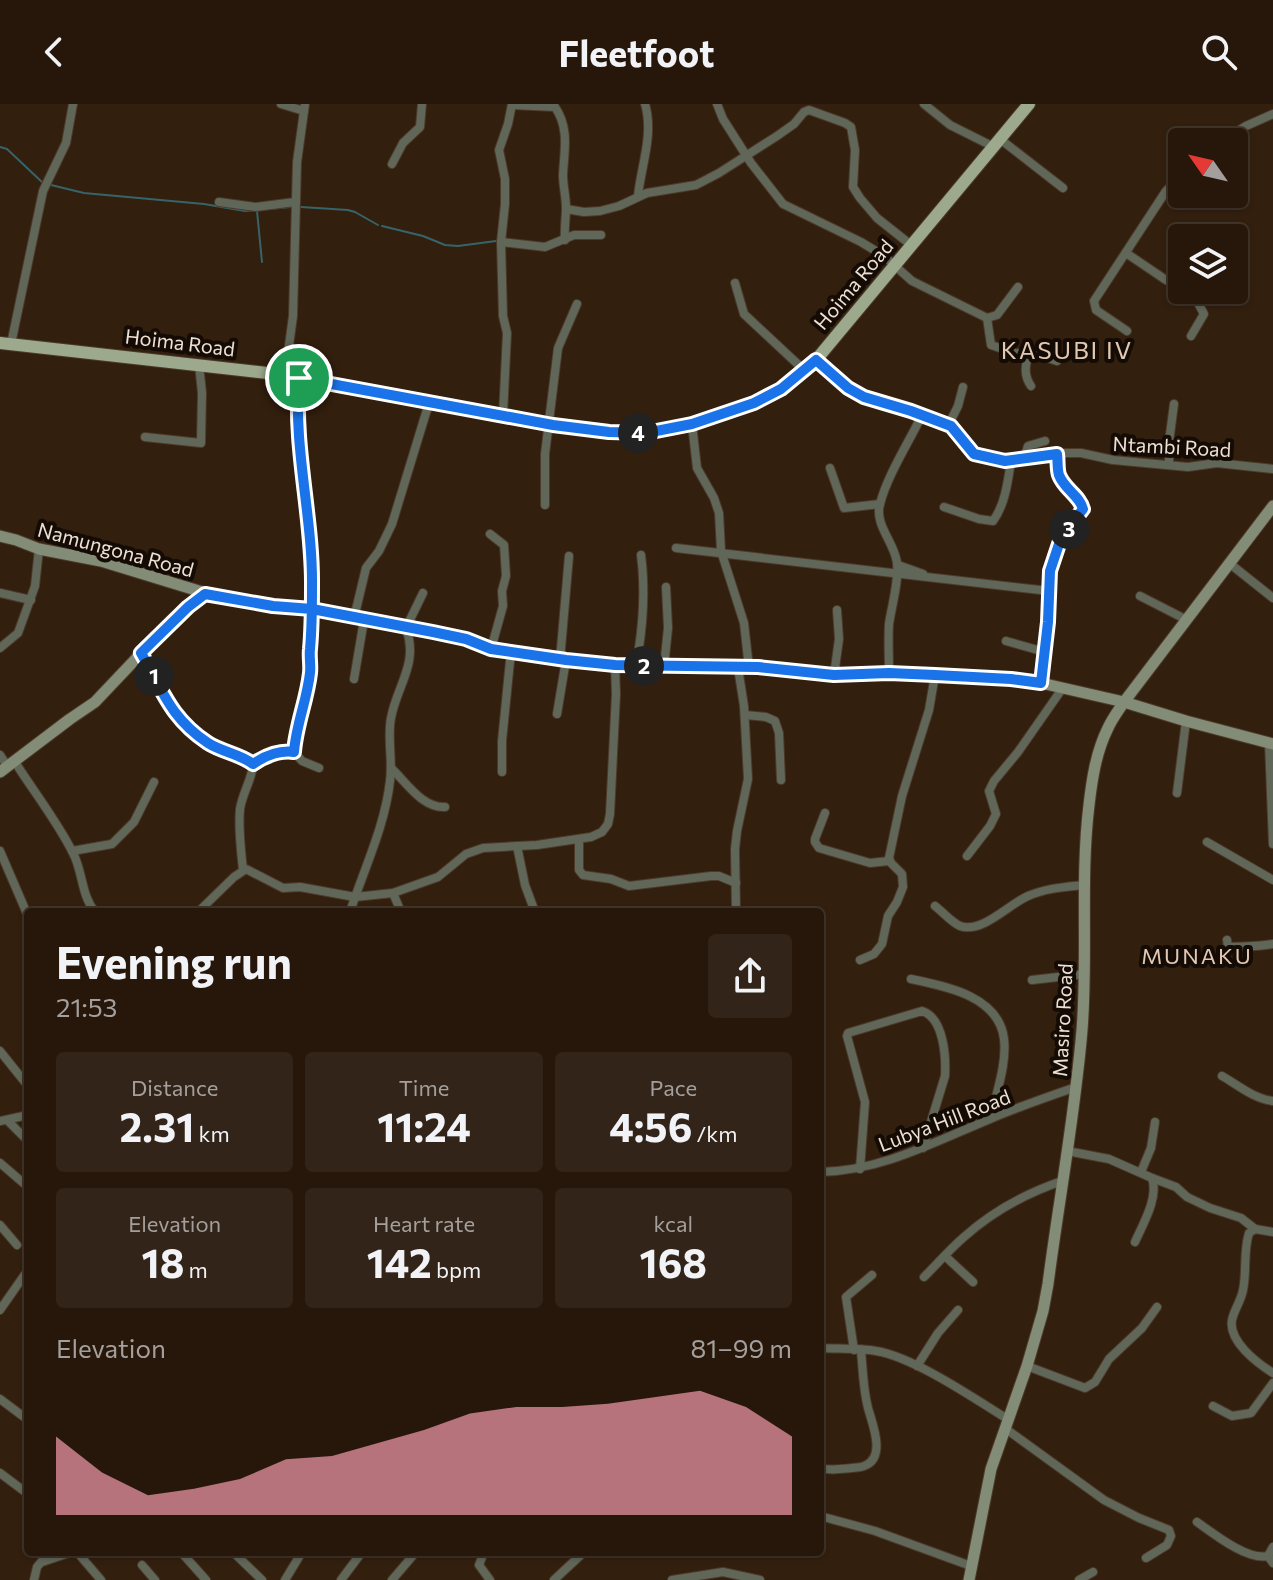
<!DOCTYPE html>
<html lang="en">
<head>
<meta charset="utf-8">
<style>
	body { margin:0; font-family:Commissioner,sans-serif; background:#322418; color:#f1f3f6; height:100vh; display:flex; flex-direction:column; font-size:30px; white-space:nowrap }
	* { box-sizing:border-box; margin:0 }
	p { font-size:26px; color:#a49f9c }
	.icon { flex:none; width:44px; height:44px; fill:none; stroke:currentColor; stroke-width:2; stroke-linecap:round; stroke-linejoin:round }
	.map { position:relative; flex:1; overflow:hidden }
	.side { position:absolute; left:24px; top:804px; width:800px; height:648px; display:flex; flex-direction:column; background:#26170a; border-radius:8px; box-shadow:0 2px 6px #0004,0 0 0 2px #42362b }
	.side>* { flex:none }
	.needle { width:52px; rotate:304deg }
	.buttons { position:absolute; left:1168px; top:24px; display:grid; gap:16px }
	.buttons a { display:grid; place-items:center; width:80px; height:80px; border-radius:8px; background:#26170a; box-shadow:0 2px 6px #0004,0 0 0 2px #42362b; font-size:40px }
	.pin { position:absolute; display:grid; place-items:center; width:68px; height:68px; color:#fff; margin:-34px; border:4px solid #fff; border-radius:50%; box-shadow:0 2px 8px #0007 }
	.km { position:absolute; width:40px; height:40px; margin:-20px; border-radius:50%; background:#222; color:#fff; font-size:22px; line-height:40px; text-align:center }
	.round { display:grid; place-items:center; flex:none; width:84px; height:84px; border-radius:8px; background:#322418 }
	.head { display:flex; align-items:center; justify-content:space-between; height:136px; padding:0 32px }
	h1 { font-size:44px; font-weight:700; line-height:60px }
	.figures { display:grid; grid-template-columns:repeat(3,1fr); gap:12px; height:136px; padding:8px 32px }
	.figures div { display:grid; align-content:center; border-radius:8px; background:#322418; text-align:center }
	.figures b { font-size:40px; font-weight:700 }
	.figures small { font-size:22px; font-weight:400 }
	.figures p { font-size:22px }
	.chart { height:224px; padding:16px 32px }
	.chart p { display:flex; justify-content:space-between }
	.chart svg { width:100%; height:144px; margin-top:8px; fill:#f39aab; opacity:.7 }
	header { display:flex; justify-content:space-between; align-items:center; height:104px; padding:0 32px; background:#26170a; font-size:36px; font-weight:700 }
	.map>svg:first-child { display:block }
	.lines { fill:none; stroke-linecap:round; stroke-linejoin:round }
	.stream { stroke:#36646a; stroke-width:2 }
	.street-casing { stroke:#4c3a2a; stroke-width:10 }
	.secondary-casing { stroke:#4c3a2a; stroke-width:13 }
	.primary-casing { stroke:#4c3a2a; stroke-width:14 }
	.street { stroke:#606759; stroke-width:8 }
	.secondary { stroke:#828c76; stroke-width:11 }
	.primary { stroke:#9ca98d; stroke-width:12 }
	.route-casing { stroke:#fff; stroke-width:16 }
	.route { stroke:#1a73e8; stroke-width:10 }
	.labels { text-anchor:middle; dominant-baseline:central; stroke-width:8; stroke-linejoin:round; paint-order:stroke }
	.street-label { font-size:20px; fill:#ede0d5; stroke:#140b05 }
	.neighbourhood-label { font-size:22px; letter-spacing:2px; fill:#e1c8b3; stroke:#140b05 }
	.quarter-label { font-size:24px; letter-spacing:2px; fill:#e1c8b3; stroke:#140b05 }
</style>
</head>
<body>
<header><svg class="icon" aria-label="back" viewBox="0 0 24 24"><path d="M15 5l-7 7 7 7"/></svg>Fleetfoot<svg class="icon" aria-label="search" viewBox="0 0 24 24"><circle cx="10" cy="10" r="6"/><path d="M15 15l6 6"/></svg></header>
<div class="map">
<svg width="1273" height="1476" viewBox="0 0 1273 1476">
	<rect width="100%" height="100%" fill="#321f0e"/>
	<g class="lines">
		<g class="stream">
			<path d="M0,43L7,45L43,79"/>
			<path d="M51,81L84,89L204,100L245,107L291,103"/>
			<path d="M301,103L348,106L355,108L378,121"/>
			<path d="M257,107L262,158"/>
			<path d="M382,122L423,132L445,141L458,142L496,137"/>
		</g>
		<g class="street-casing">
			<g id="street">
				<path d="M281,0L304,7"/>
				<path d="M717,0L723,15L751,59L783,100L861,138L884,152L912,177L987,214L997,211L1018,183"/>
				<path d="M924,0L950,21L994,43"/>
				<path d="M512,1L555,3C570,25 564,47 563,71C563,82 566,93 566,104C566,114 564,125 565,136"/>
				<path d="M1000,35L1063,84"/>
				<path d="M1220,38L1246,22L1273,10"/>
				<path d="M392,60L403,39L420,23L422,0"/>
				<path d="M1203,90L1209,98"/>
				<path d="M638,92C641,62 654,31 645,0"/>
				<path d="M219,98L256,103L295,98"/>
				<path d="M566,105L584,108L600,107L619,102L647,89L696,81L719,69L777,32L794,20L804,8L809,6L845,19L851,23L855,46L853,83L860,94L877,114L911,141"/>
				<path d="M501,138L505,100V75L499,46L508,20L512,0"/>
				<path d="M1126,149L1166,176L1182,185"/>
				<path d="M735,179L744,210L804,266"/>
				<path d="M1183,186L1197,197L1204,210L1191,232"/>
				<path d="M987,214L991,241L1015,249L1042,252L1057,257"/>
				<path d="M1127,227L1096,206L1094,197L1166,87L1182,71"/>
				<path d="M11,240L43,87L66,39L73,0"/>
				<path d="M1028,252C1025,263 1024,272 1031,282"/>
				<path d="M816,256L848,284L864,293L948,320L956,327L970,346L974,350L1005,357L1064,349H1081L1113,356L1188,363L1217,359L1273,365"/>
				<path d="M285,271L293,212L297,58L305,0"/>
				<path d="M503,311L507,229L503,212L501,138L545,143L574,131H601"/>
				<path d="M692,320L697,364L714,394L719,409L721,447L744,519L749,564"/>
				<path d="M949,320L958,302L963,283"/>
				<path d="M145,333L201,339L202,289L199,261"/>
				<path d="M1024,355L1028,342L1045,337"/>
				<path d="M1169,360V338L1174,300"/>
				<path d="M830,364L844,404L880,400"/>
				<path d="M545,401V350L558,244L577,200"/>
				<path d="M944,403L979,415L993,417C1005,401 1008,377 1011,357"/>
				<path d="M490,430L504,441L506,472L502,487L503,502L491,545"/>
				<path d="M676,444L1049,487"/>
				<path d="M1229,459L1273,494"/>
				<path d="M898,461L923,470"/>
				<path d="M0,489L31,496"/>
				<path d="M1140,492L1187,516"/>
				<path d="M312,505L311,568L295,630L294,648L302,657L319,664"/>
				<path d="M354,514L366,464L379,447L392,420L429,299"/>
				<path d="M1006,537L1045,548"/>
				<path d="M0,544L18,529L35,482L39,445"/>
				<path d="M141,549C162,584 172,616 208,639C222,648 240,650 253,660C253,673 242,690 240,705C238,725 241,746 243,766"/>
				<path d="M560,556L569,452"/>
				<path d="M636,562C643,524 646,489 641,451"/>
				<path d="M664,563L668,524L666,483"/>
				<path d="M889,569C889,553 888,536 889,520C892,500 899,478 897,459C895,439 874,421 880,400C887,372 909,338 922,311"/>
				<path d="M834,571L839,535L837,506"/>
				<path d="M354,575L364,516"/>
				<path d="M1041,579L1048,518L1050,467L1061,434L1083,405L1081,397L1059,372L1057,350"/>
				<path d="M557,610L566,556"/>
				<path d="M745,611L766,613L775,617L779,629L781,676"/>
				<path d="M1269,639L1273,740"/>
				<path d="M0,651L8,663"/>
				<path d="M15,658C34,688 57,717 73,749C83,768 81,791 95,808"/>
				<path d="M253,660C265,652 279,646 294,648"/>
				<path d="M391,664C407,679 422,704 445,703"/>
				<path d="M502,668V637L511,547"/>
				<path d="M1177,689L1186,617"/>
				<path d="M825,709L815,735V738L819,744L870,759L889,757"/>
				<path d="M579,735V766L583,771L611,775L629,782L711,772H719L736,779"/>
				<path d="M1207,738L1273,776"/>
				<path d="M517,742L525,781L535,808"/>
				<path d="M0,747L28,812"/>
				<path d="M72,747L112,740L134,718L154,678"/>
				<path d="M967,752L990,722L996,710L989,687L994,677L1018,648L1062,585"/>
				<path d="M393,789L401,808"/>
				<path d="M935,802C943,808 951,818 960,822C982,830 1009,800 1028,792C1046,784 1065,783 1084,781"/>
				<path d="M198,808L234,773L246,765L283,784L300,783L355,793L393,789L438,773L466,750L483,744L537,741L591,733L602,728L608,720L610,710L616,590L615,561"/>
				<path d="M350,808C364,765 385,722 390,677C393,656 387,634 391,614C397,581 419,560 406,524L423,489"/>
				<path d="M736,808L735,745L737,727L748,675L744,602L738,564"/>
				<path d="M1227,836L1228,843C1244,842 1258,843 1273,840"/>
				<path d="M860,856L874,850L882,840L888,812L897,798L903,783L902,770L891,759L889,754L902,692L929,606L935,571"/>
				<path d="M911,875C945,882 999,892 1004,935C1007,960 996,989 991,1014"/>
				<path d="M1032,876L1084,870"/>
				<path d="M0,947L28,982"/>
				<path d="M1222,972C1238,981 1254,995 1273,997"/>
				<path d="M7,1016L28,1037"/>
				<path d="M0,1017L28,1011"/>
				<path d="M1067,1047L1109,1055L1152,1074C1159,1093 1143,1120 1135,1138"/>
				<path d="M0,1059L28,1083"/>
				<path d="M860,1065L865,998L847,932L848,929L922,907C944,914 946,953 945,972L923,1044"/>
				<path d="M820,1068C881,1067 934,1038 990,1015C1018,1003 1047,993 1076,983"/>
				<path d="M1141,1068L1151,1044L1155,1018"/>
				<path d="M1152,1074L1176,1083L1187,1093L1210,1104L1241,1114L1255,1125"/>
				<path d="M0,1121L17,1141"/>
				<path d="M1273,1128L1255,1125L1249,1129C1243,1148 1247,1167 1243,1186C1241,1197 1234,1206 1232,1216C1228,1237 1257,1259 1273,1269"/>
				<path d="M945,1152L973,1178"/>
				<path d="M924,1173C937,1160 950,1145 964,1133C992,1108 1027,1089 1062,1077"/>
				<path d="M0,1206L28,1166"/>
				<path d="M820,1244C837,1245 860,1244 876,1247C914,1253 975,1295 1009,1316"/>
				<path d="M854,1246L846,1193L872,1171"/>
				<path d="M917,1262L938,1229L958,1206"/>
				<path d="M1027,1262L1085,1284L1095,1278L1109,1255L1142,1224L1157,1203"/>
				<path d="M0,1295L28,1316"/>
				<path d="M1213,1302L1232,1312L1251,1309L1273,1279"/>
				<path d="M1006,1325L1104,1396L1139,1414L1169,1426L1171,1432L1167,1441L1146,1454"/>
				<path d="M820,1364C831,1367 841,1365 852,1364C856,1363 860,1364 864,1362C887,1354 872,1319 868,1304C863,1285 863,1266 861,1247"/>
				<path d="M0,1369L28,1390"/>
				<path d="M820,1412L875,1427L971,1462"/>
				<path d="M1197,1418C1214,1430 1248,1457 1268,1452"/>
				<path d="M1273,1443L1268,1452L1273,1459"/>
				<path d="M77,1448L101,1476"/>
				<path d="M181,1448L206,1476"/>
				<path d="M233,1448L262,1476"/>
				<path d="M484,1448L479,1461L490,1476"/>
				<path d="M42,1458L72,1448"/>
				<path d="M142,1461L155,1476"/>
				<path d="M34,1476L37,1463L49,1448"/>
				<path d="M285,1476L302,1448"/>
				<path d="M341,1476L362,1448"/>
				<path d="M392,1476L416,1448"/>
				<path d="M554,1476L584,1448"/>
				<path d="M672,1476L723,1468L760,1476"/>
				<path d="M1079,1476L1093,1468"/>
			</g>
		</g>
		<g class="secondary-casing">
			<g id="secondary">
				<path d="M299,274C292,351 314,428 312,505"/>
				<path d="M0,432L16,436L39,445L101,457L212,491L277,502L312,505L417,525L466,535L491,545L529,551L615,561L758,563L834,571L889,569L1011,575L1041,579L1124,598L1186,617L1273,640"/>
				<path d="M0,668L70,615L95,598L149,541L188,503L205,490H211"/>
				<path d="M969,1476L991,1365L1027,1262L1043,1207L1048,1180C1059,1095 1075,1011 1082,926C1088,851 1080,775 1089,701C1092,675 1096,648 1108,624C1112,615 1118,607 1124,598L1273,402"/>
			</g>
		</g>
		<g class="primary-casing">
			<path id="primary" d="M0,239L285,271L553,321L628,329H646L676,324L726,309L754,299L781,285L816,256L1029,0"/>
		</g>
		<use href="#street" class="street"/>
		<use href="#secondary" class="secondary"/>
		<use href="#primary" class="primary"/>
	</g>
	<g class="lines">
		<g class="route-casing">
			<path id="route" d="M299,274C293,344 313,413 312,483C312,504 312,524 310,545C309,553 311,561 310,569C307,596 296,621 294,648C279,646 265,652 253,660C240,650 222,648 208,639C170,614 162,585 141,549L188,503L205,490L273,502L312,505L433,528L466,535L491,545L566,556L615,561L758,563L834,571L889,569L935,571L1011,575L1041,579L1048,518L1050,467L1061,434L1083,405C1080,392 1064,385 1059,371C1057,365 1058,357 1057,350L1005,357L974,350L951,322L911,307L864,293L848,284L816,256L781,285L754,299L692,320L646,329L609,328L553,321L299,274"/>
		</g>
		<use href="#route" class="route"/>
	</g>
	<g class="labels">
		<g class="street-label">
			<text transform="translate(853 180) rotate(-50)">Hoima Road</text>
			<text transform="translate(180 238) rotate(7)">Hoima Road</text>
			<text transform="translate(1172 342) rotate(3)">Ntambi Road</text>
			<text transform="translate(116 445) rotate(15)">Namungona Road</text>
			<text transform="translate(1062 916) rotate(-87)">Masiro Road</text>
			<text transform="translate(944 1016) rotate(-21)">Lubya Hill Road</text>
		</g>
		<g class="neighbourhood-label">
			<text x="1197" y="851">MUNAKU</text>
		</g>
		<g class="quarter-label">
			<text x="1067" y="245">KASUBI IV</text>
		</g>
	</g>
</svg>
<div class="buttons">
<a><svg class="needle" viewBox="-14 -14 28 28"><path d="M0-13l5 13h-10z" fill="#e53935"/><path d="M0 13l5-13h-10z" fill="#a49f9c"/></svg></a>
<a><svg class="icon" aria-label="layers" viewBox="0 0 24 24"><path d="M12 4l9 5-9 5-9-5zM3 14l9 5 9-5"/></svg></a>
</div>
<div class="pin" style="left:299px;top:274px;background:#1e9e55"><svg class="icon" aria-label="arrive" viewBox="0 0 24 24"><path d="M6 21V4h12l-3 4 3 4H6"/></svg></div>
<b class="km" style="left:154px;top:572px">1</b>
<b class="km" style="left:644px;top:562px">2</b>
<b class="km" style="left:1069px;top:425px">3</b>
<b class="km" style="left:638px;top:329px">4</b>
<section class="side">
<div class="head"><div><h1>Evening run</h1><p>21:53</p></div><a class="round"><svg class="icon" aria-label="share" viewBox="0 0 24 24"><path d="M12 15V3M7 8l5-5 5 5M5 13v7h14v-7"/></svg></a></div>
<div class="figures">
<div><p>Distance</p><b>2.31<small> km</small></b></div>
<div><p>Time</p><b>11:24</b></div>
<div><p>Pace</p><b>4:56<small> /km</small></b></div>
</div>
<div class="figures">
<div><p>Elevation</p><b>18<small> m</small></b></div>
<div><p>Heart rate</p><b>142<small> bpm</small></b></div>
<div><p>kcal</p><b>168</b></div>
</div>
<div class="chart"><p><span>Elevation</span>81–99 m</p>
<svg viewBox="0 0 160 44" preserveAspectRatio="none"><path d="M0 44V20L10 31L20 38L30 36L40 33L50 27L60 26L70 22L80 18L90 13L100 11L110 11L120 10L130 8L140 6L150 11L160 20V44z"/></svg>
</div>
</section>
</div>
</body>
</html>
